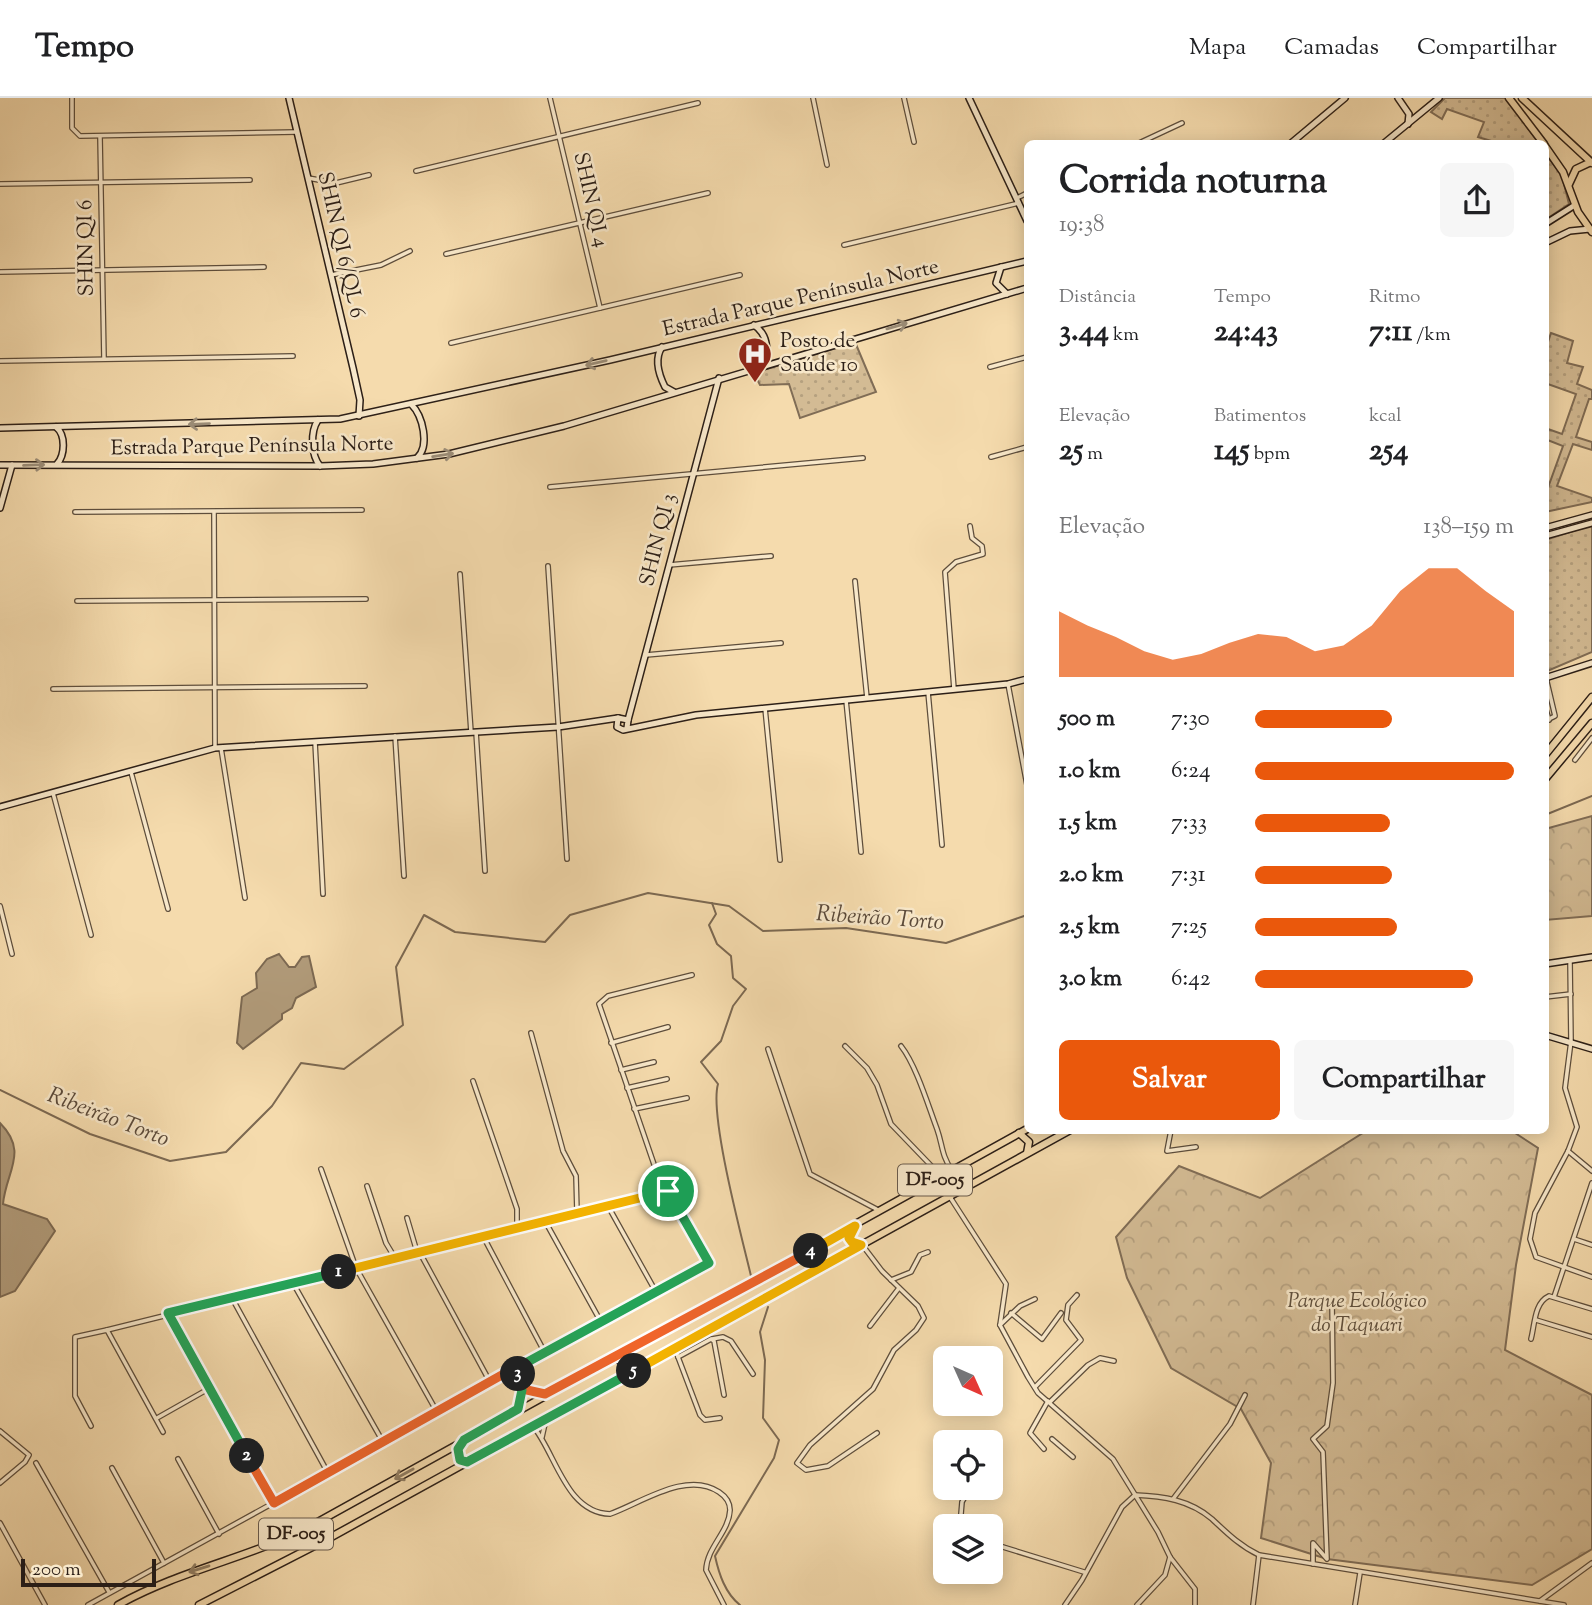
<!DOCTYPE html>
<html lang="pt">
<head>
<meta charset="utf-8">
<style>
	body { margin:0; font-family:"Sorts Mill Goudy",serif; background:#f6f6f6; color:#202124; height:100vh; display:flex; flex-direction:column; font-size:26px; white-space:nowrap }
	* { box-sizing:border-box; margin:0 }
	p { font-size:23px; color:#757577 }
	.icon { flex:none; width:38px; height:38px; fill:none; stroke:currentColor; stroke-width:2; stroke-linecap:round; stroke-linejoin:round }
	.map { position:relative; flex:1; overflow:hidden }
	.details { position:absolute; left:1024px; top:42px; width:525px; height:994px; display:flex; flex-direction:column; background:#fff; border-radius:10px; box-shadow:0 4px 18px #0003 }
	.details>* { flex:none }
	.needle { width:46px; rotate:135deg }
	.buttons { position:absolute; left:933px; top:1248px; display:grid; gap:14px }
	.buttons a { display:grid; place-items:center; width:70px; height:70px; border-radius:10px; background:#fff; box-shadow:0 4px 18px #0003; font-size:35px }
	.scale { position:absolute; left:21px; bottom:18px; width:135px; box-sizing:border-box; padding-left:7px; border:4px solid #2c1f17; border-top:0; font-size:19px; line-height:24px; white-space:nowrap; color:#2c1f17; -webkit-text-stroke:5px #f8e8ca; paint-order:stroke }
	.pin { position:absolute; display:grid; place-items:center; width:60px; height:60px; color:#fff; margin:-30px; border:4px solid #fff; border-radius:50%; box-shadow:0 2px 7px #0007 }
	.km { position:absolute; width:35px; height:35px; margin:-18px; border-radius:50%; background:#222; color:#fff; font-size:19px; line-height:35px; text-align:center }
	.round { display:grid; place-items:center; flex:none; width:74px; height:74px; border-radius:10px; background:#f6f6f6 }
	.head { display:flex; align-items:center; justify-content:space-between; height:119px; padding:0 35px }
	h1 { font-size:38px; font-weight:700; line-height:52px }
	.metrics { display:grid; grid-template-columns:repeat(3,1fr); gap:10px; height:119px; padding:7px 35px }
	.metrics div { display:grid; align-content:center }
	.metrics b { font-size:30px; font-weight:700 }
	.metrics small { font-size:19px; font-weight:400 }
	.metrics p { font-size:19px }
	.chart { height:196px; padding:14px 35px }
	.chart p { display:flex; justify-content:space-between }
	.chart svg { width:100%; height:126px; margin-top:7px; fill:#ea580c; opacity:.7 }
	.primary-button { display:flex; gap:14px; margin-top:auto; padding:14px 35px }
	.primary-button a { flex:1; height:80px; border-radius:10px; background:#ea580c; color:#fff; font-size:28px; font-weight:700; line-height:80px; text-align:center }
	.primary-button a+a { background:#f6f6f6; color:#202124 }
	ul { padding:0 35px; list-style:none; font-size:23px }
	li { display:grid; grid-template-columns:112px 84px 1fr; align-items:center; height:52px }
	li i { height:18px; border-radius:9px; background:#ea580c }
	header { display:flex; align-items:center; gap:42px; box-sizing:border-box; height:98px; padding:0 35px; background:#fff; border-bottom:2px solid #e0e0e0 }
	header strong { font-size:33px }
	nav { display:flex; gap:38px; margin-inline-start:auto; font-size:24px }
	.map>svg:first-child { display:block }
	.grass { fill:url(#grass-dots); stroke:#806d56; stroke-width:2 }
	.park { fill:url(#park-crowns); stroke:#806d56; stroke-width:2 }
	.water { fill:#b19b7a; stroke:#7c6952; stroke-width:2 }
	.lines { fill:none; stroke-linecap:round; stroke-linejoin:round }
	.stream { stroke:#7c6952; stroke-width:2 }
	.street-casing { stroke:#5e4e3c; stroke-width:6 }
	.secondary-casing { stroke:#2c1f17; stroke-width:8 }
	.primary-casing { stroke:#2c1f17; stroke-width:9 }
	.street { stroke:#f8e8ca; stroke-width:3.5 }
	.secondary { stroke:#f8e8ca; stroke-width:5 }
	.primary { stroke:#f5dbad; stroke-width:6 }
	.oneway { stroke:#9c8e79 }
	.oneway2 { stroke:#907d62 }
	.split-1-casing { stroke:#fff; stroke-width:14 }
	.split-2-casing { stroke:#fff; stroke-width:14 }
	.split-3-casing { stroke:#fff; stroke-width:14 }
	.split-4-casing { stroke:#fff; stroke-width:14 }
	.split-5-casing { stroke:#fff; stroke-width:14 }
	.split-6-casing { stroke:#fff; stroke-width:14 }
	.split-7-casing { stroke:#fff; stroke-width:14 }
	.split-1 { stroke:#f5b400; stroke-width:9 }
	.split-2 { stroke:#22a559; stroke-width:9 }
	.split-3 { stroke:#f0652b; stroke-width:9 }
	.split-4 { stroke:#f0652b; stroke-width:9 }
	.split-5 { stroke:#f5b400; stroke-width:9 }
	.split-6 { stroke:#22a559; stroke-width:9 }
	.split-7 { stroke:#22a559; stroke-width:9 }
	.labels { text-anchor:middle; dominant-baseline:central; stroke-width:5; stroke-linejoin:round; paint-order:stroke }
	.shield { fill:#f8e8ca; stroke:#695b4d; stroke-width:2 }
	.shield-label { font-size:19px; font-weight:bold; fill:#2c1f17 }
	.street-label { font-size:21px; fill:#2c1f17; stroke:#f8e8ca }
	.poi-label { font-size:21px; fill:#2c1f17; stroke:#f8e8ca; text-anchor:start }
	.park-label { font-size:21px; font-style:italic; fill:#5e4e3c; stroke:#f8e8ca }
	.water-label { font-size:23px; font-style:italic; fill:#5b4a3a; stroke:#f8e8ca }
</style>
</head>
<body>
<header>
<strong>Tempo</strong>
<nav><a>Mapa</a><a>Camadas</a><a>Compartilhar</a></nav>
</header>
<div class="map">
<svg width="1592" height="1507" viewBox="0 0 1592 1507">
	<defs>
		<pattern id="grass-dots" width="8" height="8" patternUnits="userSpaceOnUse" patternTransform="scale(1.75)"><rect width="8" height="8" fill="#d3bb94"/><path d="M2 2h.1M6 6h.1" fill="none" stroke="#b5a07f" stroke-width="1.8" stroke-linecap="round"/></pattern>
		<pattern id="park-crowns" width="20" height="18" patternUnits="userSpaceOnUse" patternTransform="scale(1.75)"><rect width="20" height="18" fill="#d3bb94"/><path d="M2 6a3 3 0 1 1 6 0M12 15a3 3 0 1 1 6 0" fill="none" stroke="#b5a07f"/></pattern>
	</defs>
	<rect width="100%" height="100%" fill="#f5dbad"/>
	<filter id="stains"><feTurbulence type="fractalNoise" baseFrequency=".00286" numOctaves="4"/><feColorMatrix values="0 0 0 0 .2 0 0 0 0 .09 0 0 0 0 .02 0 0 0 .5 -.17"/></filter>
	<radialGradient id="worn" r=".72"><stop offset=".6" stop-color="#630" stop-opacity="0"/><stop offset="1" stop-color="#630" stop-opacity=".3"/></radialGradient>
	<g class="grass">
		<path d="M1445,0H1506L1539,45H1498L1478,39L1484,24L1447,11L1442,21L1431,14Z"/>
		<path d="M1545,55L1562,78L1569,106L1545,122Z"/>
		<path d="M1551,235L1573,243L1567,265L1583,269L1577,286L1592,292V301H1589L1576,339L1592,344V352L1573,346L1557,388L1592,400V404L1545,414V398L1563,348L1545,341V330L1562,336L1576,296L1545,285V253Z"/>
		<path d="M855,244L876,294L800,320L789,286L760,287L754,275Z"/>
		<path d="M1592,427V554L1545,574V442Z"/>
	</g>
	<g class="park">
		<path d="M1592,718V818L1545,822V731Z"/>
		<path d="M1366,1033H1512L1538,1050L1516,1167L1505,1252L1592,1297V1451L1532,1487L1327,1461L1261,1440L1271,1365L1241,1311L1171,1270L1127,1180L1116,1139L1179,1068L1260,1100Z"/>
	</g>
	<g class="water">
		<path d="M279,856L289,869H295L302,859L309,858L316,889L296,900L292,910L282,916V921L243,951L237,945L242,899L257,890L256,875L267,861Z"/>
		<path d="M0,1025C29,1054 6,1073 3,1106L47,1121L55,1133L15,1193L0,1199Z"/>
	</g>
	<g class="lines">
		<g class="stream">
			<path d="M1545,717L1592,698"/>
			<path d="M712,805L716,816L709,827L717,846L731,858L733,880L746,891L733,908L721,943L701,964L718,986C709,1017 742,1140 751,1178"/>
			<path d="M0,992L90,1036L170,1063L226,1054L272,1008L301,965L344,971L403,927L396,869L424,817L455,834L545,844L570,817L648,795L729,808L763,833L846,830L946,845L1027,817"/>
			<path d="M740,1507C725,1495 719,1476 715,1458L774,1360L779,1342L763,1320L765,1262L760,1234L768,1209"/>
		</g>
		<g class="street-casing">
			<g id="street">
				<path d="M72,0V30L80,38L297,34"/>
				<path d="M550,0L600,210"/>
				<path d="M813,0L827,67"/>
				<path d="M904,0L914,44"/>
				<path d="M100,39L104,261"/>
				<path d="M1137,46L1182,25"/>
				<path d="M416,73L698,5"/>
				<path d="M308,80L336,85L369,77"/>
				<path d="M0,86L250,82"/>
				<path d="M1017,100L1027,95"/>
				<path d="M844,147L1019,105"/>
				<path d="M446,156L708,95"/>
				<path d="M0,174L264,169"/>
				<path d="M331,177L381,167L410,153"/>
				<path d="M451,245L740,177"/>
				<path d="M0,263L293,258"/>
				<path d="M990,269L1027,259"/>
				<path d="M991,359L1027,349"/>
				<path d="M550,389L863,360"/>
				<path d="M75,414L362,412"/>
				<path d="M214,414L215,650"/>
				<path d="M669,467L771,458"/>
				<path d="M548,468L567,761"/>
				<path d="M460,476L471,634"/>
				<path d="M855,483L867,600"/>
				<path d="M77,503L366,501"/>
				<path d="M646,557L781,545"/>
				<path d="M1008,586L1027,687"/>
				<path d="M53,591L365,588"/>
				<path d="M954,591L945,474L956,464L983,456L982,448L972,440L970,428"/>
				<path d="M928,594L942,747"/>
				<path d="M846,602L861,754"/>
				<path d="M1545,608L1549,622"/>
				<path d="M765,610L780,762"/>
				<path d="M1545,623L1555,618L1546,580"/>
				<path d="M476,634L485,773"/>
				<path d="M395,638L404,778"/>
				<path d="M315,644L323,796"/>
				<path d="M221,650L245,800"/>
				<path d="M1575,662L1592,640"/>
				<path d="M131,674L168,811"/>
				<path d="M53,695L91,837"/>
				<path d="M0,808L12,856"/>
				<path d="M1570,863L1571,943L1565,990L1577,1029L1568,1053L1535,1115L1530,1141L1536,1159L1592,1179"/>
				<path d="M1545,899L1571,896"/>
				<path d="M531,935L563,1053L576,1078L577,1114"/>
				<path d="M611,945L668,929"/>
				<path d="M845,948L867,970L877,987L891,1026L942,1079"/>
				<path d="M901,948C916,967 928,1007 937,1031C943,1048 941,1056 952,1073"/>
				<path d="M768,951L810,1076L880,1113"/>
				<path d="M621,972L654,964"/>
				<path d="M473,983L517,1111V1129"/>
				<path d="M627,990L667,981"/>
				<path d="M634,1011L687,1000"/>
				<path d="M1171,1032L1167,1053L1196,1049"/>
				<path d="M1568,1053L1592,1073"/>
				<path d="M321,1071L356,1170L437,1314"/>
				<path d="M367,1088L386,1145L395,1160"/>
				<path d="M950,1099L1006,1186L1000,1227L1028,1279L1038,1295L1113,1361L1158,1434L1170,1459L1195,1491V1507"/>
				<path d="M608,1108L656,1194"/>
				<path d="M407,1120L417,1154"/>
				<path d="M545,1123L601,1224"/>
				<path d="M483,1138L545,1255"/>
				<path d="M1574,1141L1592,1147"/>
				<path d="M863,1148L882,1173L918,1208L924,1220L916,1232L894,1252L873,1291L810,1347L797,1365L806,1372L828,1368L877,1335"/>
				<path d="M419,1153L490,1284"/>
				<path d="M891,1182L911,1174L920,1157L928,1154"/>
				<path d="M293,1185L383,1344"/>
				<path d="M1554,1199L1592,1085"/>
				<path d="M232,1200L328,1375"/>
				<path d="M168,1215L273,1405"/>
				<path d="M1011,1215L1042,1241L1061,1215"/>
				<path d="M1536,1222L1592,1239"/>
				<path d="M1000,1227L1020,1208L1035,1201"/>
				<path d="M870,1228L899,1190"/>
				<path d="M107,1232L668,1093"/>
				<path d="M712,1241L723,1239L731,1243L753,1276"/>
				<path d="M1531,1241C1535,1226 1534,1205 1549,1198L1592,1211"/>
				<path d="M675,1251L700,1317L705,1322L720,1320"/>
				<path d="M678,1259L711,1241L714,1243L724,1297"/>
				<path d="M516,1270L527,1292L545,1296"/>
				<path d="M510,1273L522,1291L518,1311"/>
				<path d="M1035,1289L1081,1242L1066,1222L1068,1207L1077,1197"/>
				<path d="M1050,1304L1088,1267L1100,1260L1114,1263"/>
				<path d="M157,1320L210,1290"/>
				<path d="M91,1328L75,1298V1239L107,1232L163,1334"/>
				<path d="M533,1328C556,1356 566,1415 610,1416C641,1405 687,1372 719,1394C725,1398 730,1403 730,1412C729,1434 707,1449 706,1472L724,1507"/>
				<path d="M0,1333L29,1357L25,1364L0,1385"/>
				<path d="M542,1339L546,1321"/>
				<path d="M1052,1341L1073,1359"/>
				<path d="M1044,1351L1030,1335L1048,1303"/>
				<path d="M178,1361L219,1436"/>
				<path d="M36,1365L109,1494"/>
				<path d="M112,1370L164,1465"/>
				<path d="M1173,1401L1230,1326L1245,1297"/>
				<path d="M0,1425L45,1507"/>
				<path d="M960,1428L962,1404L970,1390"/>
				<path d="M990,1445L1084,1474"/>
				<path d="M1313,1466V1445L1327,1461L1323,1354L1313,1341L1327,1328L1333,1285L1332,1202"/>
				<path d="M1540,1503L1592,1465"/>
				<path d="M88,1507L709,1165L675,1101L658,1078L599,906L608,898L692,877"/>
				<path d="M1065,1507L1082,1482L1122,1409L1135,1397C1163,1398 1190,1402 1212,1421C1227,1435 1240,1448 1259,1457L1564,1507"/>
				<path d="M1137,1507L1165,1477L1170,1459"/>
				<path d="M1253,1507L1259,1457"/>
				<path d="M1355,1507L1360,1475"/>
			</g>
		</g>
		<g class="secondary-casing">
			<g id="secondary">
				<path d="M289,0L353,270L360,302L359,318"/>
				<path d="M969,0L1027,123"/>
				<path d="M1398,0L1409,16L1408,26"/>
				<path d="M1290,46L1345,0"/>
				<path d="M1383,46L1439,0"/>
				<path d="M1545,126L1575,107"/>
				<path d="M1545,145L1570,133L1590,131"/>
				<path d="M1001,169L996,185L1007,196"/>
				<path d="M754,227C767,236 770,252 763,267"/>
				<path d="M662,249C654,261 659,277 665,289L674,294"/>
				<path d="M411,306C423,318 430,348 417,360"/>
				<path d="M318,322C310,334 311,357 320,368"/>
				<path d="M56,329C66,337 65,357 57,366"/>
				<path d="M0,330L340,321L610,262L1027,163"/>
				<path d="M0,367L320,368L373,366L449,356L564,328L1027,190"/>
				<path d="M0,410L12,367"/>
				<path d="M1545,430L1592,417"/>
				<path d="M1545,438L1592,425"/>
				<path d="M1545,580L1592,565"/>
				<path d="M628,622L719,280"/>
				<path d="M627,630L628,622L618,620L617,629L623,632L696,617L1008,586L1027,581"/>
				<path d="M0,709L215,650L558,629L618,620"/>
				<path d="M1545,866L1592,859"/>
				<path d="M1545,937L1592,951"/>
			</g>
		</g>
		<g class="primary-casing">
			<g id="primary">
				<path d="M1509,0L1544,46"/>
				<path d="M1522,0L1592,65"/>
				<path d="M1545,48L1563,74L1578,114L1592,134"/>
				<path d="M1569,86L1576,71L1591,64"/>
				<path d="M1545,657L1592,599"/>
				<path d="M1545,681L1592,625"/>
				<path d="M1019,1035L1029,1044L1027,1055"/>
				<path d="M854,1129L850,1142L861,1147"/>
				<path d="M613,1260L624,1264L623,1279"/>
				<path d="M463,1344L457,1356L467,1364"/>
				<path d="M118,1507C175,1475 238,1462 298,1435L1027,1031"/>
				<path d="M199,1507L324,1443L1070,1032"/>
			</g>
		</g>
		<use href="#street" class="street"/>
		<use href="#secondary" class="secondary"/>
		<use href="#primary" class="primary"/>
	</g>
	<defs><path id="oneway-shaft" d="M-6 0H5M1.5-3L5.5 0L1.5 3" fill="none" stroke-width="1.6" stroke-linecap="round" stroke-linejoin="round" transform="scale(1.75)"/></defs>
	<g class="oneway">
		<use href="#oneway-shaft" transform="translate(897 228) rotate(-16)"/>
		<use href="#oneway-shaft" transform="translate(596 265) rotate(167)"/>
		<use href="#oneway-shaft" transform="translate(199 326) rotate(178)"/>
		<use href="#oneway-shaft" transform="translate(443 357) rotate(-9)"/>
		<use href="#oneway-shaft" transform="translate(34 367) rotate(-2)"/>
	</g>
	<g class="oneway2">
		<use href="#oneway-shaft" transform="translate(404 1376) rotate(151)"/>
		<use href="#oneway-shaft" transform="translate(199 1471) rotate(163)"/>
	</g>
	<g class="lines">
		<g class="split-1-casing">
			<path id="split-1" d="M339,1174L668,1093"/>
		</g>
		<g class="split-2-casing">
			<path id="split-2" d="M247,1358L168,1215L339,1174"/>
		</g>
		<g class="split-3-casing">
			<path id="split-3" d="M247,1358L274,1405L516,1269L518,1276"/>
		</g>
		<g class="split-4-casing">
			<path id="split-4" d="M518,1276L527,1292L545,1296L811,1153"/>
		</g>
		<g class="split-5-casing">
			<path id="split-5" d="M634,1273L861,1147L852,1144L849,1140L855,1128L811,1153"/>
		</g>
		<g class="split-6-casing">
			<path id="split-6" d="M522,1267L510,1273L522,1292L518,1311L464,1342L458,1351L460,1362L467,1364L634,1273"/>
		</g>
		<g class="split-7-casing">
			<path id="split-7" d="M522,1267L709,1165L668,1093"/>
		</g>
		<use href="#split-1" class="split-1"/>
		<use href="#split-2" class="split-2"/>
		<use href="#split-3" class="split-3"/>
		<use href="#split-4" class="split-4"/>
		<use href="#split-5" class="split-5"/>
		<use href="#split-6" class="split-6"/>
		<use href="#split-7" class="split-7"/>
	</g>
	<defs>
		<g id="hospital-pin" transform="scale(1.75)"><path d="M0 17L-7.5 6A9.5 9.5 0 1 1 7.5 6Z" fill="#8f2418" stroke="#f8e8ca"/><path d="M-5-5h3v3.5h4V-5h3V5h-3V1.5h-4V5h-3Z" fill="#fff"/></g>
	</defs>
	<g fill-rule="evenodd">
		<use href="#hospital-pin" x="755" y="256"/>
	</g>
	<g class="labels">
		<g class="shield">
			<rect x="898" y="1066.5" width="74" height="31" rx="5"/>
			<rect x="259" y="1420.5" width="74" height="31" rx="5"/>
		</g>
		<g class="shield-label">
			<text x="935" y="1082">DF-005</text>
			<text x="296" y="1436">DF-005</text>
		</g>
		<g class="street-label">
			<text transform="translate(590 102) rotate(77)">SHIN QI 4</text>
			<text transform="translate(340 147) rotate(77)">SHIN QI 6/QL 6</text>
			<text transform="translate(87 150) rotate(-91)">SHIN QI 6</text>
			<text transform="translate(801 201) rotate(-13)">Estrada Parque Península Norte</text>
			<text transform="translate(252 349) rotate(-1)">Estrada Parque Península Norte</text>
			<text transform="translate(659 442) rotate(-76)">SHIN QI 3</text>
		</g>
		<g class="poi-label">
			<text x="780" y="244">Posto de<tspan x="780" dy="24">Saúde 10</tspan></text>
		</g>
		<g class="park-label">
			<text x="1357" y="1204">Parque Ecológico<tspan x="1357" dy="24">do Taquari</tspan></text>
		</g>
		<g class="water-label">
			<text transform="translate(880 821) rotate(4)">Ribeirão Torto</text>
			<text transform="translate(108 1020) rotate(21)">Ribeirão Torto</text>
		</g>
	</g>
	<rect width="100%" height="100%" filter="url(#stains)"/>
	<rect width="100%" height="100%" fill="url(#worn)"/>
</svg>
<div class="buttons">
<a><svg class="needle" viewBox="-14 -14 28 28"><path d="M0-13l5 13h-10z" fill="#e53935"/><path d="M0 13l5-13h-10z" fill="#757577"/></svg></a>
<a><svg class="icon" aria-label="locate" viewBox="0 0 24 24"><circle cx="12" cy="12" r="6"/><path d="M12 2v4M12 18v4M2 12h4M18 12h4"/></svg></a>
<a><svg class="icon" aria-label="layers" viewBox="0 0 24 24"><path d="M12 4l9 5-9 5-9-5zM3 14l9 5 9-5"/></svg></a>
</div>
<div class="scale">200 m</div>
<div class="pin" style="left:668px;top:1093px;background:#1e9e55"><svg class="icon" aria-label="arrive" viewBox="0 0 24 24"><path d="M6 21V4h12l-3 4 3 4H6"/></svg></div>
<b class="km" style="left:339px;top:1174px">1</b>
<b class="km" style="left:247px;top:1358px">2</b>
<b class="km" style="left:518px;top:1276px">3</b>
<b class="km" style="left:811px;top:1153px">4</b>
<b class="km" style="left:634px;top:1273px">5</b>
<section class="details">
<div class="head"><div><h1>Corrida noturna</h1><p>19:38</p></div><a class="round"><svg class="icon" aria-label="share" viewBox="0 0 24 24"><path d="M12 15V3M7 8l5-5 5 5M5 13v7h14v-7"/></svg></a></div>
<div class="metrics">
<div><p>Distância</p><b>3.44<small> km</small></b></div>
<div><p>Tempo</p><b>24:43</b></div>
<div><p>Ritmo</p><b>7:11<small> /km</small></b></div>
</div>
<div class="metrics">
<div><p>Elevação</p><b>25<small> m</small></b></div>
<div><p>Batimentos</p><b>145<small> bpm</small></b></div>
<div><p>kcal</p><b>254</b></div>
</div>
<div class="chart"><p><span>Elevação</span>138–159 m</p>
<svg viewBox="0 0 160 44" preserveAspectRatio="none"><path d="M0 44V21L10 26L20 30L30 35L40 38L50 36L60 32L70 29L80 30L90 35L100 33L110 26L120 14L130 6L140 6L150 14L160 21V44z"/></svg>
</div>
<ul>
<li><b>500 m</b>7:30<i style="width:53%"></i></li>
<li><b>1.0 km</b>6:24<i style="width:100%"></i></li>
<li><b>1.5 km</b>7:33<i style="width:52%"></i></li>
<li><b>2.0 km</b>7:31<i style="width:53%"></i></li>
<li><b>2.5 km</b>7:25<i style="width:55%"></i></li>
<li><b>3.0 km</b>6:42<i style="width:84%"></i></li>
</ul>
<div class="primary-button"><a>Salvar</a><a>Compartilhar</a></div>
</section>
</div>
</body>
</html>
